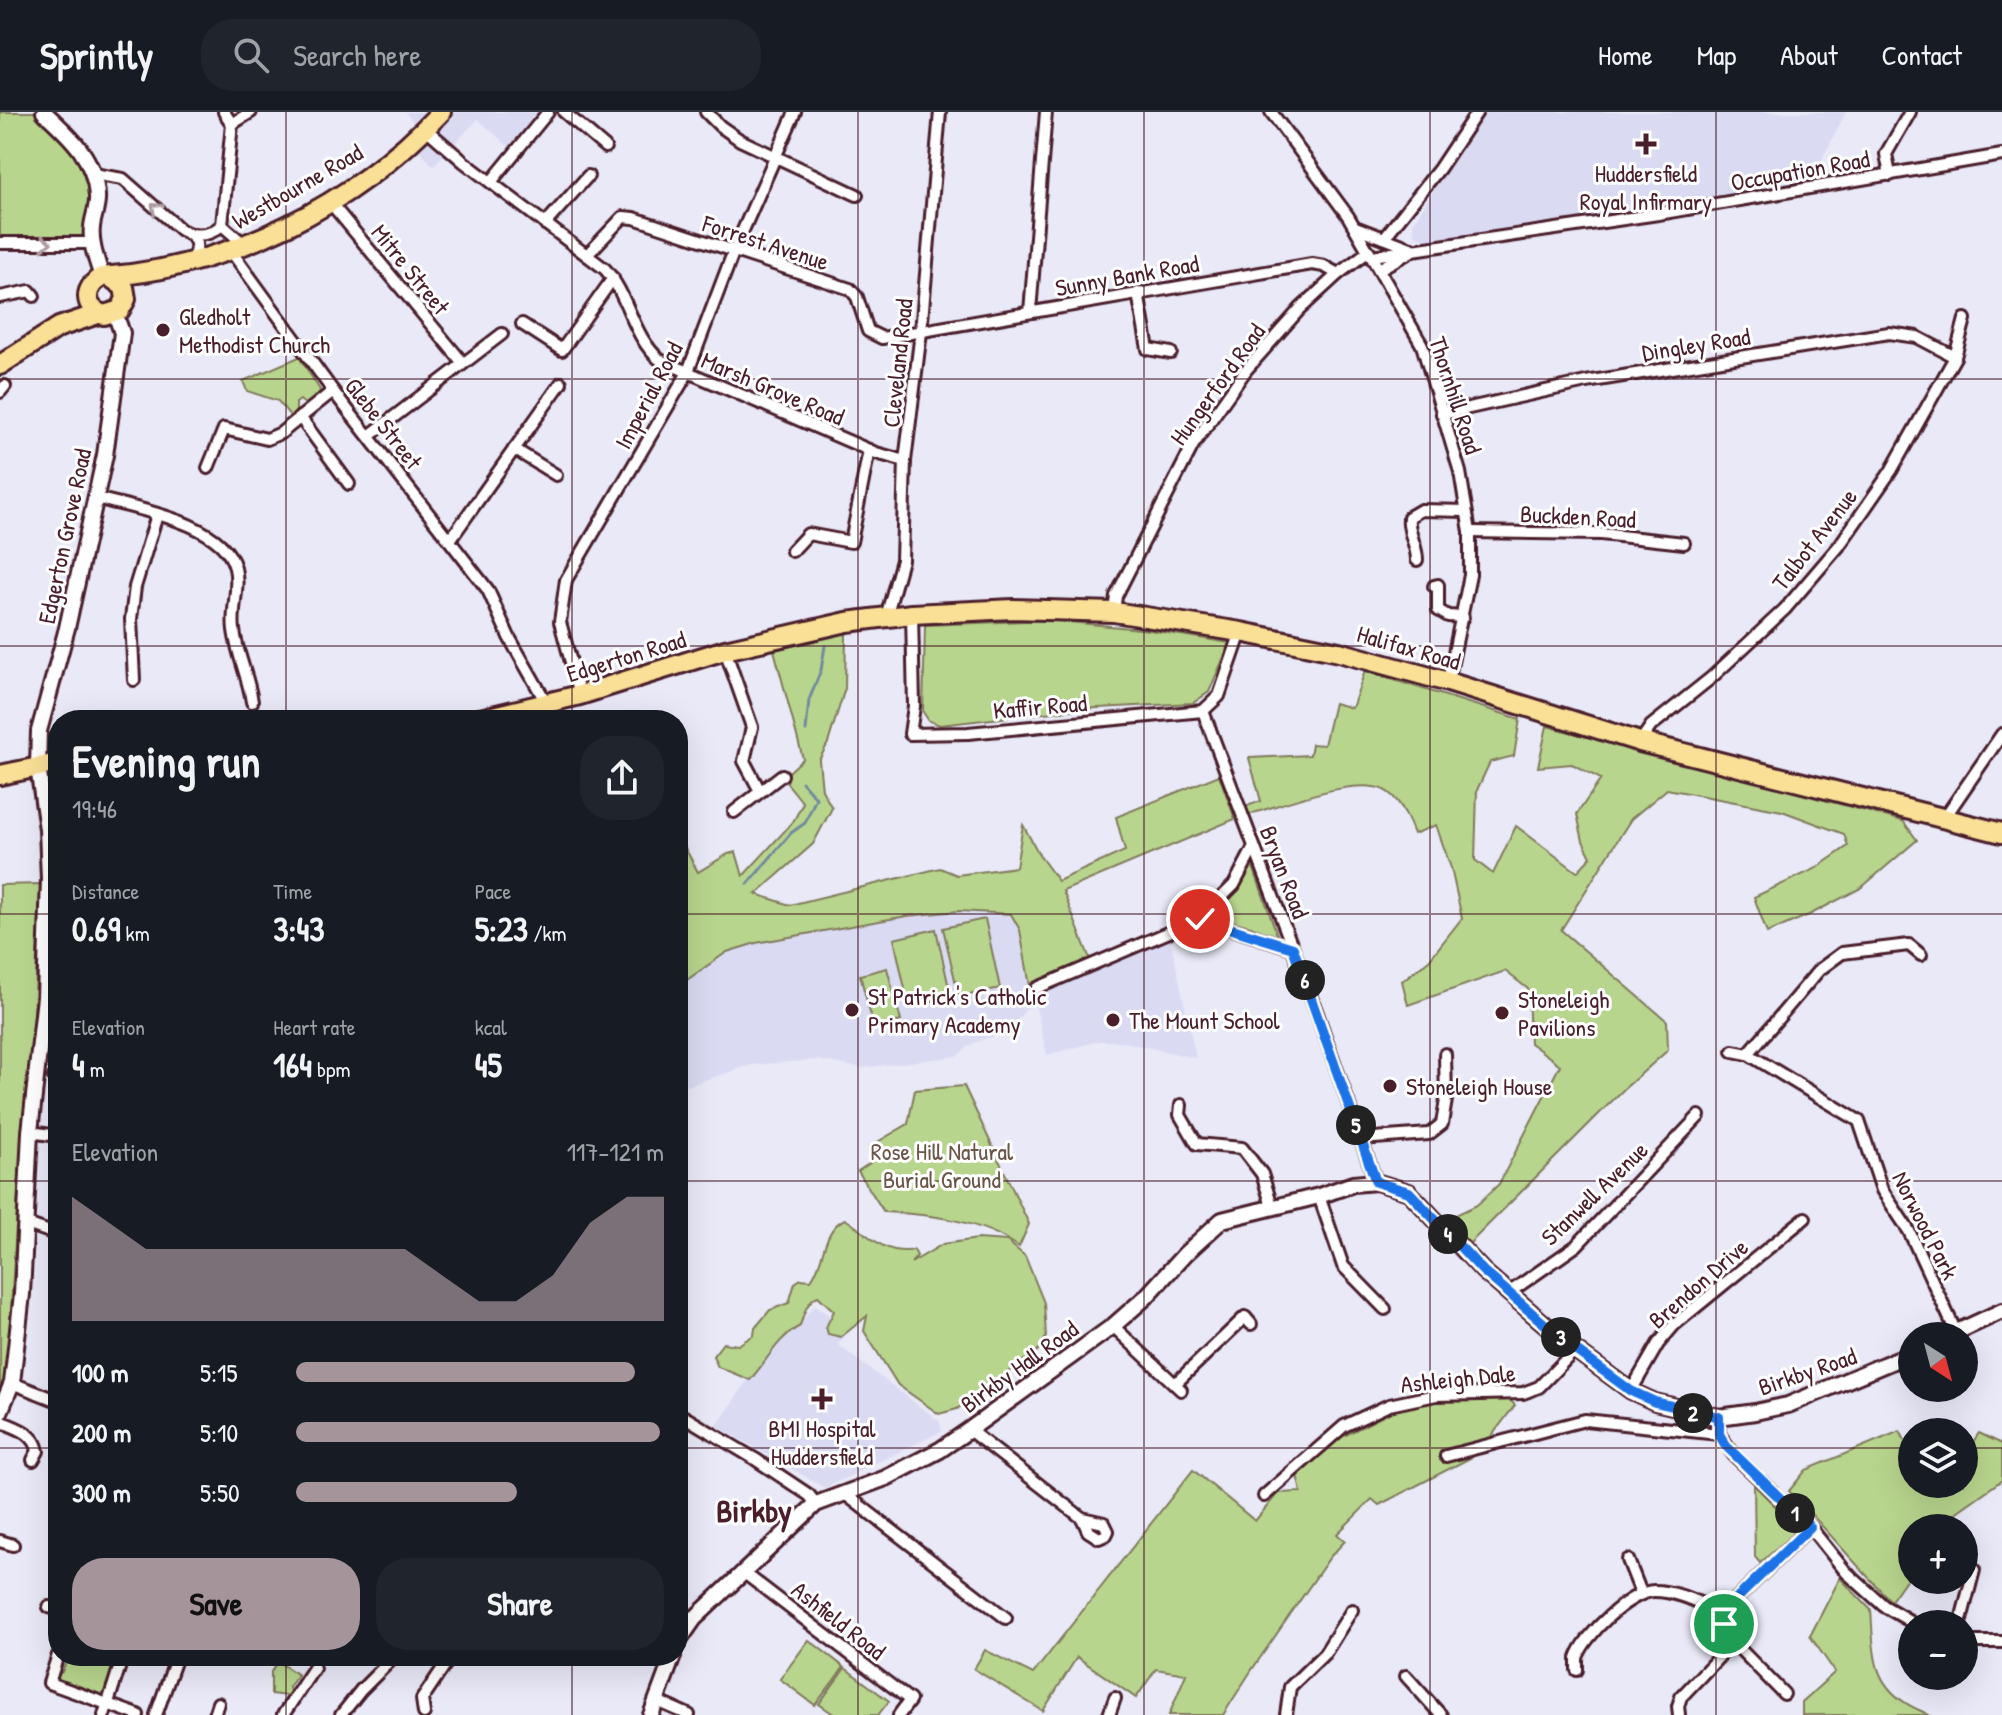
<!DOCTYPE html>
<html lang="en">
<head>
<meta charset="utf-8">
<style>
	body { margin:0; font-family:"Patrick Hand",sans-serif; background:#20242c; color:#f1f3f6; height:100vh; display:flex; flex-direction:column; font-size:30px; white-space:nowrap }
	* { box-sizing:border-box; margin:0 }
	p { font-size:26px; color:#9ea1a6 }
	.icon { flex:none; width:44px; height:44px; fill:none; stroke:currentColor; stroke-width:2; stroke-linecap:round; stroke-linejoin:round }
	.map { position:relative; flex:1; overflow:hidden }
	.sheet { position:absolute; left:48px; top:598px; width:640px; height:956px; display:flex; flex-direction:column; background:#171b24; border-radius:32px; box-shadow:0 8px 32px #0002 }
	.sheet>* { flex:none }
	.needle { width:52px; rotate:144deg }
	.controls { position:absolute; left:1898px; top:1210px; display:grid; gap:16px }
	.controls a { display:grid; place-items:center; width:80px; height:80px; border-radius:50%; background:#171b24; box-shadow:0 8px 32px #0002; font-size:40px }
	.pin { position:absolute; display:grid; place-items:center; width:68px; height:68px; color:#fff; margin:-34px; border:4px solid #fff; border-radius:50%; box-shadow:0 2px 8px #0007 }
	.km { position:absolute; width:40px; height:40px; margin:-20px; border-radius:50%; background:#222; color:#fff; font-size:22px; line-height:40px; text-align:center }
	.round { display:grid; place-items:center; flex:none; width:84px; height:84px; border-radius:32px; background:#20242c }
	.head { display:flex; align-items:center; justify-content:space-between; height:136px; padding:0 24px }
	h1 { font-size:44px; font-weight:800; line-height:60px }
	.stats { display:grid; grid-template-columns:repeat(3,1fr); gap:12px; height:136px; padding:8px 24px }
	.stats div { display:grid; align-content:center }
	.stats b { font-size:34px; font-weight:800 }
	.stats small { font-size:22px; font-weight:400 }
	.stats p { font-size:22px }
	.chart { height:224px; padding:16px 24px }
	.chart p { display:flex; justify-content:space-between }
	.chart svg { width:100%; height:144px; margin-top:8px; fill:#a6949b; opacity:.7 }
	.primary-button { display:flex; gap:16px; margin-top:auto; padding:16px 24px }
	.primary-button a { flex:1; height:92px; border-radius:32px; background:#a6949b; color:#111; font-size:32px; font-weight:800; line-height:92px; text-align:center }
	.primary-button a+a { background:#20242c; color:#f1f3f6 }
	ul { padding:0 24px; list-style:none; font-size:26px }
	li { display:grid; grid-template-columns:128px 96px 1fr; align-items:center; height:60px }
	li i { height:20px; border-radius:10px; background:#a6949b }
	header { display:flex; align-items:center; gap:48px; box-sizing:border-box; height:112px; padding:0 40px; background:#171b24; border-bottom:2px solid #363941 }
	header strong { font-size:38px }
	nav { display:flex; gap:44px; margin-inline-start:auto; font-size:28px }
	.search { width:560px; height:72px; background:#20242c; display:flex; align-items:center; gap:20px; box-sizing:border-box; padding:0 28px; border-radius:32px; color:#9ea1a6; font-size:30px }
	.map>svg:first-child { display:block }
	.built { fill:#dadaf3 }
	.green { fill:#b8d58d; stroke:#817a5c; stroke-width:2 }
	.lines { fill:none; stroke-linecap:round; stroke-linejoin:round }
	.stream { stroke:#708b9d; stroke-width:3 }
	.street-casing { stroke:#4a1f2b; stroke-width:16 }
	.secondary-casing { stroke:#4a1f2b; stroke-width:20 }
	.highway-casing { stroke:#4a1f2b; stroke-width:24 }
	.street { stroke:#fff; stroke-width:10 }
	.secondary { stroke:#fff; stroke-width:14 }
	.highway { stroke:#fadf96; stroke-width:18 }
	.oneway { stroke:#ae9aa0 }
	.route-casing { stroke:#fff; stroke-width:16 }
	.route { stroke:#1a73e8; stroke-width:10 }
	.grid { fill:none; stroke:#4a1f2b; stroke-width:2; stroke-opacity:0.55 }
	.poi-dot { fill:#4a1f2b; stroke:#fff; stroke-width:3 }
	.labels { text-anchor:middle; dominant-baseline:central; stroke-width:6; stroke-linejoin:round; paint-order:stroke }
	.street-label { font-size:24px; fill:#4a1f2b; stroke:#fff }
	.poi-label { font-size:24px; fill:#4a1f2b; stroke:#fff; text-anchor:start }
	.park-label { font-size:24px; fill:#6b5648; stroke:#fff }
	.district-label { font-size:32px; font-weight:bold; fill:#4a1f2b; stroke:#fff }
</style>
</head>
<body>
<header>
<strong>Sprintly</strong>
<div class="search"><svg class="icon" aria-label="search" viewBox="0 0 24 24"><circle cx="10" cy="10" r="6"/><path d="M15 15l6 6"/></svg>Search here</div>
<nav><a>Home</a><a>Map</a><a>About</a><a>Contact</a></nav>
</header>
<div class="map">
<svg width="2002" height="1603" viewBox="0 0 2002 1603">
	<rect width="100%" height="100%" fill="#e9e9f8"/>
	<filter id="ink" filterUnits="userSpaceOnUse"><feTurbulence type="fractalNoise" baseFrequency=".0125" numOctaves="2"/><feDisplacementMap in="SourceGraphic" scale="16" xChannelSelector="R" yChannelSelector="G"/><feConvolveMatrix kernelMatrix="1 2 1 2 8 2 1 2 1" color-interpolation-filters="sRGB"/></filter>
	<g filter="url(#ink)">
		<g class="built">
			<path d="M405,0H537L509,35L478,7L433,54L411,29L421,20Z"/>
			<path d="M1483,0H1846L1813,65L1618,102L1429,129L1415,123L1413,111Z"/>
			<path d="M959,799L1011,802L1020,818L1034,886L1170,826L1196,946L1119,929H1098L1047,943L1034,887L1009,919L973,931L957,944L861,956L818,948L751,953L678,977V911L683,870L708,851L727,840L756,831L871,809Z"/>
			<path d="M815,1193L849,1218L838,1233L939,1309L942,1319L825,1376L717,1314L786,1211L796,1216Z"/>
		</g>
		<g class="green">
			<path d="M0,0H34C78,43 101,61 82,126L0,125Z"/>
			<path d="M299,245L320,278C317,286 315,291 306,293L300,288L296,291V302L291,305L278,289L247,279L243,269Z"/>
			<path d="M1049,508L1150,518L1230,531L1209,580L1193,591L1079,597L940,613L929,609L923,600L925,513Z"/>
			<path d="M846,521L845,576L828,631L819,648L822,678L832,696L813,732L756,782L790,793L940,756L957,763L1016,755L1023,713L1040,744L1058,769L1125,739L1116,705L1219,663L1235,707L1063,779L1090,847L1030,874L1020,818L1011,802L959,799L907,804L756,831L727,840L684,870L678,901V723L698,760L728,742L736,740L743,764L793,710L803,691L787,671L789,660L803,647L774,538Z"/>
			<path d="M1365,559L1520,607L1514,644L1490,650L1477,678L1475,748L1493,762L1516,714L1577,760L1591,745L1583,729L1577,702L1601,667L1572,652L1538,655L1547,614L1903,709L1917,728L1861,776L1811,802L1767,821L1754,785L1815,757L1848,734L1844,722L1782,699L1667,677L1631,707L1561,818L1667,909L1668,938L1624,977L1469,1132L1447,1107L1477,1093L1499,1072L1560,953L1530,931L1528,877L1505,859L1408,893L1402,869L1429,848L1462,806L1451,756L1436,713L1414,722C1408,706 1399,684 1382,677C1352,665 1279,694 1247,703L1244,695L1261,689L1249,646L1310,643L1312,632L1324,633L1334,591L1352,596Z"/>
			<path d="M1252,752L1279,828L1251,814L1211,805L1238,776Z"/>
			<path d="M41,772L32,938L19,1062L11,1197L5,1265L0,1278V773Z"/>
			<path d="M985,807L1000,876L959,885L943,816Z"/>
			<path d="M936,817L951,885L909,895L894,827Z"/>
			<path d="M887,856L901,909L874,916L860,863Z"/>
			<path d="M964,974L1029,1112L1019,1135C981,1108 929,1102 884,1100L858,1059L870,1051L869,1035L908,1012L915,978Z"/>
			<path d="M845,1107C868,1121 883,1144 914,1138L917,1144L911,1151L943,1132L978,1127L1007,1129L1025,1144L1044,1191L1046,1225L1041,1236L957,1297L939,1302L898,1273L864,1219L867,1204L841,1225L828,1222L826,1215L834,1199L818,1184C807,1188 803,1204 800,1214C776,1227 768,1248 750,1268L718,1255L713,1244L723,1231L738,1233L754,1223L755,1216L770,1198L789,1191L795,1171L801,1167L811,1168C825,1150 822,1117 845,1107Z"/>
			<path d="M1507,1285L1515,1293L1478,1342L1379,1393L1372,1387L1337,1422L1345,1429L1330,1445L1251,1559L1223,1603H1169L1186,1562L1156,1557L1136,1586L1077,1545L1043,1599L974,1557L985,1538L1033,1562L1193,1358L1255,1409L1278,1381L1301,1380L1297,1363L1334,1329L1394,1298L1439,1287Z"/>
			<path d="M1900,1319L1912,1342V1372H1964V1343L1979,1321L2002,1332V1368L1951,1404L1942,1416H1912V1459L1891,1489C1856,1454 1825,1415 1789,1379L1806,1358Z"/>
			<path d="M1754,1373L1793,1412V1423L1760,1451L1755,1445Z"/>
			<path d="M1840,1466L1871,1498C1874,1535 1870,1569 1906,1591C1913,1596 1922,1599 1929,1603H1802V1590L1835,1560L1810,1524Z"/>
			<path d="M809,1528L844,1555L815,1593L780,1567Z"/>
			<path d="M68,1544H110L118,1547L105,1583L101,1584L95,1580L65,1569L59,1572L56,1564L62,1560Z"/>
			<path d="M277,1549L298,1563L289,1575L290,1580L287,1584L271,1582V1560Z"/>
			<path d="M845,1556L889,1589L878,1603H835L819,1592Z"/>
		</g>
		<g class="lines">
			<g class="stream">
				<path d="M806,619L809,588L821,558L825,534"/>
				<path d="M748,772L791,721L805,711L816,686L802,670"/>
			</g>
			<g class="street-casing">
				<g id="street">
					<path d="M564,0L605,35"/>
					<path d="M706,0L720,14L740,28L857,83"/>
					<path d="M1271,0L1348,104L1422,233L1460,360L1470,420V463L1448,570"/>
					<path d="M232,12L251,0"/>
					<path d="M425,16L464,50L605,157C629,184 632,224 660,248L876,341L905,349"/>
					<path d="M93,62L123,67L181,118C197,124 200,133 192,149"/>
					<path d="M1890,63L1886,42L1910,0"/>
					<path d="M491,70L548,0"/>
					<path d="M329,89L463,251"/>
					<path d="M545,112L588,64"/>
					<path d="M222,113L245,133"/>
					<path d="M1355,115L1413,137"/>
					<path d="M192,122C205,124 212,121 222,113L232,12L224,0"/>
					<path d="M1384,126L1439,57L1477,0"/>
					<path d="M0,131H92"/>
					<path d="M231,139L333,279L488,478L509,525L547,592"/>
					<path d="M587,143L623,105L634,106L850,177L857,185L868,219L882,226L1312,152L1324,154L1338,162"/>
					<path d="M1372,144L1658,102L2002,43"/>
					<path d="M1379,157L1410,140"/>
					<path d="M1138,181L1148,237L1171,241"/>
					<path d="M0,185L30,179L34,184"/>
					<path d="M1030,200L1046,0"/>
					<path d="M522,212L562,238L613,166"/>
					<path d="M0,280L5,274"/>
					<path d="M1442,302L1586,270L1889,221L1917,225L1955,245"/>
					<path d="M300,305L349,372"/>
					<path d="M369,324L502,222"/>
					<path d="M514,337L556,363"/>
					<path d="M208,356L224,317L267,327L281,321L333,279"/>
					<path d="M96,386C135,397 224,410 235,456C240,476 231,497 234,518C237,543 249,566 252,590"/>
					<path d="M1470,420L1601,422L1684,431"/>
					<path d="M450,428L561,271"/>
					<path d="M792,439L808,422L851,430L869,338"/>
					<path d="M1417,448C1417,432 1407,421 1409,405L1421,398L1466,399"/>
					<path d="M1434,474L1438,473V498L1448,504L1463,505"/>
					<path d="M1114,500L1116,484L1193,333L1246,258L1300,197L1338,162L1369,139"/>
					<path d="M912,502L914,594L910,622L968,621L1203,599L1219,584L1241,520"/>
					<path d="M886,505L902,448L905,349L921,220L940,0"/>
					<path d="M725,538L752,615L744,649L760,679"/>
					<path d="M134,568L131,507L135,475L157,403"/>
					<path d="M580,583L560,510L566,468L687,262L733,141L795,0"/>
					<path d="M1203,599L1313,890L1376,1070"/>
					<path d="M1640,630L1651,614L1711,566L1785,497L1839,434L1891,359L1955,245L1965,207"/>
					<path d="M734,700L782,663"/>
					<path d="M1945,705L2002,622"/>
					<path d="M1200,807L1293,836"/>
					<path d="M1921,843L1909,833L1842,841L1819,858L1748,942L1859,1009L1882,1078L1909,1119L1956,1220"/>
					<path d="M1037,876L1200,807L1234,773L1254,735"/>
					<path d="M45,885H58"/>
					<path d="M1733,939L1748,942"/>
					<path d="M54,965H58"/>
					<path d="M1181,993L1180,1003L1197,1032L1242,1036L1262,1062L1272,1094"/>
					<path d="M30,1020L58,1024"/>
					<path d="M1360,1027L1429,1022L1442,1012L1446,988L1445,942"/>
					<path d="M1319,1084L1343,1154L1385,1197"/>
					<path d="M27,1112L58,1123"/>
					<path d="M1510,1180L1576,1134L1699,1004"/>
					<path d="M1113,1214L1181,1278"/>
					<path d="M12,1271L58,1289"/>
					<path d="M1175,1272L1245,1205L1251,1212"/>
					<path d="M1631,1279L1658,1232L1674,1213L1805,1106"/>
					<path d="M678,1301L755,1347L809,1383L816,1392"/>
					<path d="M1719,1305V1322L1734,1343L1810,1415L1846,1460L1884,1494L1915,1512"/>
					<path d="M0,1309C15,1316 35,1320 38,1339L33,1348"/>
					<path d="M969,1318L1082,1406L1104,1411L1108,1419L1106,1423L1099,1426L1088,1419L1082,1406"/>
					<path d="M1446,1344L1585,1308L1719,1322"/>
					<path d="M845,1382L1006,1506"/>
					<path d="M1264,1384L1344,1314L1389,1293L1436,1283L1523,1281L1539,1275L1575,1238"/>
					<path d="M0,1429L13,1433"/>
					<path d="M1628,1448L1641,1481"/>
					<path d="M743,1460L910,1588L899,1603"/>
					<path d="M49,1495L58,1498"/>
					<path d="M678,1499L694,1507"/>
					<path d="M1960,1512L1974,1458"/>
					<path d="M1733,1530L1784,1582"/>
					<path d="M1964,1530H2002"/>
					<path d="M58,1543L49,1571L138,1603"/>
					<path d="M1577,1558C1577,1556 1577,1548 1577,1546C1584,1523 1631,1479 1654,1479C1679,1479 1703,1493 1725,1502"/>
					<path d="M1406,1564L1441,1603"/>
					<path d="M657,1589L689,1603"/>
					<path d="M424,1601L422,1587L451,1544"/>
					<path d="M104,1603L123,1544"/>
					<path d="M156,1603L177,1544"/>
					<path d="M214,1603L218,1591"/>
					<path d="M283,1603L314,1556"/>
					<path d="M341,1603L361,1578L395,1544"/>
					<path d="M1109,1603L1115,1586"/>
					<path d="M1286,1603L1290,1575L1325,1541L1352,1498"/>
					<path d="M1679,1603L1678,1594L1681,1585L1733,1530C1724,1519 1722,1507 1729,1494L1810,1415"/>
				</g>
			</g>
			<g class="secondary-casing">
				<g id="secondary">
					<path d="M44,0C70,24 95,46 97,84C98,95 93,104 92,115C90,132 97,149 102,165"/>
					<path d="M1948,1224L2002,1199"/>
					<path d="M0,1300L12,1271L22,1182L30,1020L45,885L49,767L47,717L38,655L39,619L67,516L105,343L122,221L115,201"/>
					<path d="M678,1530L694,1507L816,1392L886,1366L940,1338L969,1318L1113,1214L1146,1185L1185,1142L1222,1108L1319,1084L1353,1072L1376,1070L1409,1080L1483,1159L1575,1238L1631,1279L1655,1290L1719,1305L1755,1300L1788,1293L1912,1241"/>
					<path d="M651,1603L673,1544"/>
				</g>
			</g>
			<g class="highway-casing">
				<g id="highway">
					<path d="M110,165L124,175L126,187L120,198L104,203C83,196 83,175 102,165C229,156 353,94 441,0"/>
					<path d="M0,253L59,215L98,202"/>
					<path d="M476,608L580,583L725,538L847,510L912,502L1013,497L1114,500L1241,520L1339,540L1448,570L1640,630L2002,721"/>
					<path d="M0,663L58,651"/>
				</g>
			</g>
			<use href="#street" class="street"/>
			<use href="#secondary" class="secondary"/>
			<use href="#highway" class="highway"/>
		</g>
		<defs><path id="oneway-chevron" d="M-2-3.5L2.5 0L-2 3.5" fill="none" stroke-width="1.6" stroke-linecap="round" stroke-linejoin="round" transform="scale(2)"/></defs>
		<g class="oneway">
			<use href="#oneway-chevron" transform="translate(156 96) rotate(-138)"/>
			<use href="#oneway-chevron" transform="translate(46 131) rotate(1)"/>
		</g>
	</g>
	<g class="lines" filter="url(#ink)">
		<g class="route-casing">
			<path id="route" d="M1200,807L1293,836L1376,1070L1409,1080L1483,1159L1575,1238L1631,1279L1655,1290L1719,1305V1322L1726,1334L1810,1415L1729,1494L1725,1502L1724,1512"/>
		</g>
		<use href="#route" class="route"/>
	</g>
	<path class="grid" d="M286,0V608M572,0V608M858,0V1603M1144,0V1603M1430,0V1603M1716,0V1603M0,267H2002M0,534H2002M0,802H58M678,802H2002M0,1069H58M678,1069H2002M0,1336H58M678,1336H1912M1964,1336H2002M286,1544V1603M572,1544V1603"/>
	<g class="poi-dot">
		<path d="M1642 20h8v8h8v8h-8v8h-8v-8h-8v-8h8z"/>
		<circle cx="163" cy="218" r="8"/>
		<circle cx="852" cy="898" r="8"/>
		<circle cx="1502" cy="901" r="8"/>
		<circle cx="1113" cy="908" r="8"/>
		<circle cx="1390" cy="974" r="8"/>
		<path d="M818 1275h8v8h8v8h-8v8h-8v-8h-8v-8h8z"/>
	</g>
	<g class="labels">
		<g class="street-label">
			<text transform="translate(1800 58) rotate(-10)">Occupation Road</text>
			<text transform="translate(297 74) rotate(-30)">Westbourne Road</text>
			<text transform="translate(766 130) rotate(18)">Forrest Avenue</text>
			<text transform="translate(411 157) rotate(51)">Mitre Street</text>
			<text transform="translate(1127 163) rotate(-10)">Sunny Bank Road</text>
			<text transform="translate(1696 232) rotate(-9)">Dingley Road</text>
			<text transform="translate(897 251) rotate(-84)">Cleveland Road</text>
			<text transform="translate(1217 272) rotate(-54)">Hungerford Road</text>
			<text transform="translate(773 276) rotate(23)">Marsh Grove Road</text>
			<text transform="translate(648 283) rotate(-62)">Imperial Road</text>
			<text transform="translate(1456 283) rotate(72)">Thornhill Road</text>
			<text transform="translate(384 311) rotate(52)">Glebe Street</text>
			<text transform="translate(1578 404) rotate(3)">Buckden Road</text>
			<text transform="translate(64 424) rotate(-78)">Edgerton Grove Road</text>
			<text transform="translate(1814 427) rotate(-52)">Talbot Avenue</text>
			<text transform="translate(1409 535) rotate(16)">Halifax Road</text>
			<text transform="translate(626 544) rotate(-17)">Edgerton Road</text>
			<text transform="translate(1040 594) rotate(-5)">Kaffir Road</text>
			<text transform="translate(1285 760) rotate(69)">Bryan Road</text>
			<text transform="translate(1594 1081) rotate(-44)">Stanwell Avenue</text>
			<text transform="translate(1926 1113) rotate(63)">Norwood Park</text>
			<text transform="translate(1698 1171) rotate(-41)">Brendon Drive</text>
			<text transform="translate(1019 1254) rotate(-36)">Birkby Hall Road</text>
			<text transform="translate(1807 1259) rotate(-19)">Birkby Road</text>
			<text transform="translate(1458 1266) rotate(-6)">Ashleigh Dale</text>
			<text transform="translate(839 1508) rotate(38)">Ashfield Road</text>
		</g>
		<g class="poi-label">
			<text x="1646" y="61" text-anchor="middle">Huddersfield<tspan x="1646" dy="28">Royal Infirmary</tspan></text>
			<text x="179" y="204">Gledholt<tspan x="179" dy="28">Methodist Church</tspan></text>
			<text x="868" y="884">St Patrick's Catholic<tspan x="868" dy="28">Primary Academy</tspan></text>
			<text x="1518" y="887">Stoneleigh<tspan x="1518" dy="28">Pavilions</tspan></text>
			<text x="1129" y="908">The Mount School</text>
			<text x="1406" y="974">Stoneleigh House</text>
			<text x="822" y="1316" text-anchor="middle">BMI Hospital<tspan x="822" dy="28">Huddersfield</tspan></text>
		</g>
		<g class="park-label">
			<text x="942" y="1039">Rose Hill Natural<tspan x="942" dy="28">Burial Ground</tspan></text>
		</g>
		<g class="district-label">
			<text x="754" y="1398">Birkby</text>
		</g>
	</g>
</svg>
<div class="controls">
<a><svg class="needle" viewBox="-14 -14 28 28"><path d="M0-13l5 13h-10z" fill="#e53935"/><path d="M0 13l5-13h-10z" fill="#9ea1a6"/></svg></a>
<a><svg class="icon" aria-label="layers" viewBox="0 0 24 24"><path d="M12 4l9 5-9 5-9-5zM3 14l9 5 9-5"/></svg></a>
<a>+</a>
<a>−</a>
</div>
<div class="pin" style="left:1724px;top:1512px;background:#1e9e55"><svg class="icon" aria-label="arrive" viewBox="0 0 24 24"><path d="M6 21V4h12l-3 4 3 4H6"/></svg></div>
<div class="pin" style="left:1200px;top:807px;background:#d93025"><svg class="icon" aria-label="check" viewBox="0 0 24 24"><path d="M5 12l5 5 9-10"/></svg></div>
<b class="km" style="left:1795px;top:1401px">1</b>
<b class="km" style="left:1693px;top:1301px">2</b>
<b class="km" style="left:1561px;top:1225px">3</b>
<b class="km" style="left:1448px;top:1122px">4</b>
<b class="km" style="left:1356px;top:1013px">5</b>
<b class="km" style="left:1305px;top:868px">6</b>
<section class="sheet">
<div class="head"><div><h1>Evening run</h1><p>19:46</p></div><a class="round"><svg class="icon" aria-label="share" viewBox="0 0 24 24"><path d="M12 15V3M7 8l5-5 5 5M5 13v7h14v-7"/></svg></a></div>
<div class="stats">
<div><p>Distance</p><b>0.69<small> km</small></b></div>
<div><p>Time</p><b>3:43</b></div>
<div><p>Pace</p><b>5:23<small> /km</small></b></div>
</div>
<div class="stats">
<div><p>Elevation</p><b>4<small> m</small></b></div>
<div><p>Heart rate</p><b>164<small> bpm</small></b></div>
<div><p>kcal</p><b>45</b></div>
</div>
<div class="chart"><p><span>Elevation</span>117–121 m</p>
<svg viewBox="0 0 160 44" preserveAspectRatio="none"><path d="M0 44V6L10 14L20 22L30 22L40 22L50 22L60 22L70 22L80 22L90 22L100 30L110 38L120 38L130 30L140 14L150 6L160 6V44z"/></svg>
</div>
<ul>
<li><b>100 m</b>5:15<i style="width:92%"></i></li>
<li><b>200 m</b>5:10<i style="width:99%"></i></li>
<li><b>300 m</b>5:50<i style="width:60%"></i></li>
</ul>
<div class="primary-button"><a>Save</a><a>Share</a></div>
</section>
</div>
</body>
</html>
